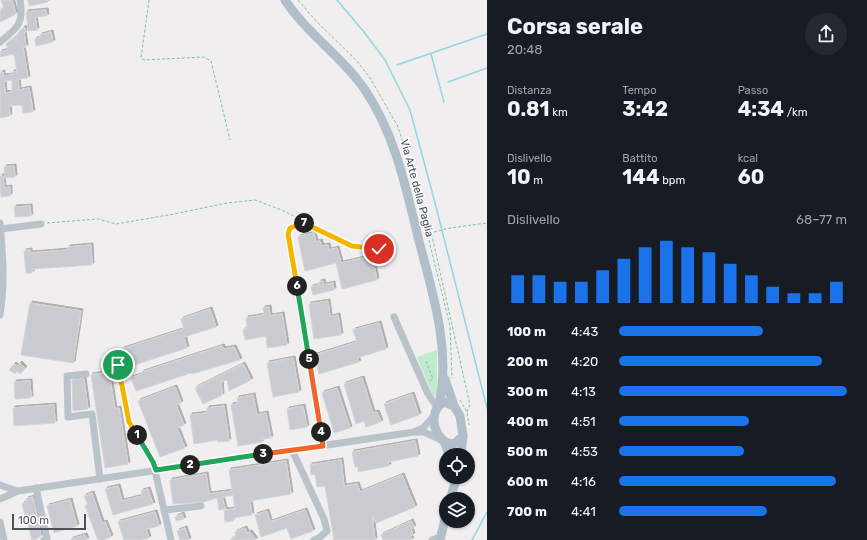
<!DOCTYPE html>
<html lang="it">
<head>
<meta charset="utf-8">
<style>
	body { margin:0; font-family:Rubik,sans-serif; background:#242831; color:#f1f3f6; height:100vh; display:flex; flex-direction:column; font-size:15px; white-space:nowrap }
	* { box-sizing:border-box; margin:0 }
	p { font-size:13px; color:#9ea1a6 }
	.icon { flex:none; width:22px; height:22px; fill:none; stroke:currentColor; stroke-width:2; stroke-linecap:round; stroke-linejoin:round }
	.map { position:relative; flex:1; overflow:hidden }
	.side { display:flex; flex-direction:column; background:#171b24; width:380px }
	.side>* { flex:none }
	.buttons { position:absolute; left:439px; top:448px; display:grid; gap:8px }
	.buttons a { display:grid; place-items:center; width:36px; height:36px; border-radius:50%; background:#171b24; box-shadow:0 1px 3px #0004; font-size:20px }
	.scale { position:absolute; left:12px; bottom:10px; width:74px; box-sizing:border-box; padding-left:4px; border:2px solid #48525a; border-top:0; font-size:11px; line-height:14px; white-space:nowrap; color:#48525a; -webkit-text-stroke:3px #fff; paint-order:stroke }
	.pin { position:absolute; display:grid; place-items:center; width:34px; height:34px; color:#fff; margin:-17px; border:2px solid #fff; border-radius:50%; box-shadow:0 1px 4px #0007 }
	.km { position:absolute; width:20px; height:20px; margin:-10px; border-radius:50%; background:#222; color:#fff; font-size:11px; line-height:20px; text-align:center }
	.round { display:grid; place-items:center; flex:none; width:42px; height:42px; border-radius:21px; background:#242831 }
	.headline { display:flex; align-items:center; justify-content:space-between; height:68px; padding:0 20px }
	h1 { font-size:22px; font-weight:700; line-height:30px }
	.stats { display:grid; grid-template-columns:repeat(3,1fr); gap:6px; height:68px; padding:4px 20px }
	.stats div { display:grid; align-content:center }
	.stats b { font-size:20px; font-weight:700 }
	.stats small { font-size:11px; font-weight:400 }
	.stats p { font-size:11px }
	.chart { height:112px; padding:8px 20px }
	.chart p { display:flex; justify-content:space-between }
	.chart svg { width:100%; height:72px; margin-top:4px; stroke:#1a73e8; stroke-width:6 }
	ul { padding:0 20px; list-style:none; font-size:13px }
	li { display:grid; grid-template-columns:64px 48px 1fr; align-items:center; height:30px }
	li i { height:10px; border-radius:5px; background:#1a73e8 }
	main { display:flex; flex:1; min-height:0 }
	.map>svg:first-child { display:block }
	.green { fill:#c0eace }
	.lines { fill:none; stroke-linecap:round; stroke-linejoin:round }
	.stream { stroke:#91d6e3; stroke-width:1.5 }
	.building { fill:#c9cbd0; stroke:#d3d5d9; fill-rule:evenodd; filter:url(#shadow) }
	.path { stroke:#7bc59d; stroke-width:1; stroke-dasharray:3 2; stroke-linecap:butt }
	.minor { stroke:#bbc3ca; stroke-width:7 }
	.major { stroke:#b0bfca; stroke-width:9 }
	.split-1-casing { stroke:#fff; stroke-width:8 }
	.split-2-casing { stroke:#fff; stroke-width:8 }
	.split-3-casing { stroke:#fff; stroke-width:8 }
	.split-4-casing { stroke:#fff; stroke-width:8 }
	.split-5-casing { stroke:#fff; stroke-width:8 }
	.split-6-casing { stroke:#fff; stroke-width:8 }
	.split-7-casing { stroke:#fff; stroke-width:8 }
	.split-8-casing { stroke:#fff; stroke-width:8 }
	.split-1 { stroke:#f5b400; stroke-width:5 }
	.split-2 { stroke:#22a559; stroke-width:5 }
	.split-3 { stroke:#22a559; stroke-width:5 }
	.split-4 { stroke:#f0652b; stroke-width:5 }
	.split-5 { stroke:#f0652b; stroke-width:5 }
	.split-6 { stroke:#22a559; stroke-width:5 }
	.split-7 { stroke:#f5b400; stroke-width:5 }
	.split-8 { stroke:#f5b400; stroke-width:5 }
	.labels { text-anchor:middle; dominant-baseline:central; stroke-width:3; stroke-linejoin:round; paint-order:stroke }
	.street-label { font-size:11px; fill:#48525a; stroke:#fff }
</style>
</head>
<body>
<main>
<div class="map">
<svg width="487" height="540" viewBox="0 0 487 540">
	<defs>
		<filter id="shadow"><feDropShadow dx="2" dy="-2" stdDeviation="0" flood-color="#0004"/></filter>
	</defs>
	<rect width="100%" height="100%" fill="#f0eeee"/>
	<path class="green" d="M437,350V393L436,395H433L417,357Z"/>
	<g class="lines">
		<g class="stream">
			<path d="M337,0L364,32L385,60L410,110L434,199L487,408"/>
			<path d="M431,54L444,102"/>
			<path d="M397,65L487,34"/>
			<path d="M448,82L487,68"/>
			<path d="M472,540L487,512"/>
		</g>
	</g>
	<g class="building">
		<path d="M1,0H12L16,14L0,22V10L4,9Z"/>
		<path d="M28,0H48V2L29,6Z"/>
		<path d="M46,10L47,16L35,17L37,30L28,31L26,12Z"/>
		<path d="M24,27L26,32H24L26,47H23L28,78L18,79L19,90L29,88L33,112L23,113L22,105L9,106L10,116L0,118V73L3,72V76L12,75V72H17L14,54L0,57V52L8,50L6,44L19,34L18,33ZM12,80V92L5,93L4,81Z"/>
		<path d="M51,32L53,42L36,46L35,39L40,38V35Z"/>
		<path d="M14,166L15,177L5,178L4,167Z"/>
		<path d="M0,176H3L4,188L10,187V196L1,197Z"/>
		<path d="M30,206L31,216L15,217L14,207Z"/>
		<path d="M314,233L316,242L320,241L322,246L328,245L329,250L337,248L341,263L372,256L377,280L342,289L336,263L305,271L298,237Z"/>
		<path d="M91,245L92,265L32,269V273H26L24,251L30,250V253L68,250V247Z"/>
		<path d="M323,281L324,285L333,283L334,290L313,295L311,287L319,285V282Z"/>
		<path d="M328,301L330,317L338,315L341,335L314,339L309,304Z"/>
		<path d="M30,303L81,311L73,363L21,355Z"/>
		<path d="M269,307L270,316L282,314L287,345L267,348L266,336L245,340L243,330L247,329L246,318L264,315L263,308Z"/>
		<path d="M210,309L216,327L184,337L187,348L128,367L122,349L184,329L181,319Z"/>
		<path d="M379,323L386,349L357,358L359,362L319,374L315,355L357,342L353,330Z"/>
		<path d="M222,346L224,349L234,347L240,360L192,374L191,373L185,375L136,391L131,378L142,374V372Z"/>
		<path d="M293,358L299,392L273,397L267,363Z"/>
		<path d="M20,363L25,368L20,374L17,371L15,374L9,370L14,364L17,366Z"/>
		<path d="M243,364L251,380L229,391L227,380L221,381L222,395L203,404L195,388Z"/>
		<path d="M109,372L115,409L119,408L128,464L105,468L91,375Z"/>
		<path d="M362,378L373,413L377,412L381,422L366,427L364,421L356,424L344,384Z"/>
		<path d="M84,379L88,409L73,411L72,380Z"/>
		<path d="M30,381L31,398L15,399L14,382Z"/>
		<path d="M175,387L181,403L176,405L184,425L177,428L185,448L160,457L138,401Z"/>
		<path d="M337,388L350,428L334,433L322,393Z"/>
		<path d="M412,394L419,415L391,425L384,404Z"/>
		<path d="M253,395L257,415L266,413L271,438L261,439L262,442L238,446L231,405L238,404L237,398Z"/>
		<path d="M54,405L55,423L14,426L13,408Z"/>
		<path d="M224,406L229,441L218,442V440L194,444L190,415L207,413V408Z"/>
		<path d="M303,406L307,427L290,430L287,409Z"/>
		<path d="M415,441L418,456L388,462L389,466L358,472V467H355L352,452Z"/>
		<path d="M341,460L344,486L357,484L360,492L402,475L415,507L376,523L372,516L375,540H334L325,486L317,487L315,474L311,475L310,465Z"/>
		<path d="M286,461L291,494L250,501L252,515L233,518V521L225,522L224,510L235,509L233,495L222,497L225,509L219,510L217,498L204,502L173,504L170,480L206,474L209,494L232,491L229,470Z"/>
		<path d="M118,486L122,501L142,496L141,491L148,489L153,504L113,515L105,489Z"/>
		<path d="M92,493L102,523L105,522L111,537L103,540H98L85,506L88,505L84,496Z"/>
		<path d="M33,497L41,536L35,540H32L22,504L27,502L26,499Z"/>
		<path d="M70,500L77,526L54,533L47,506Z"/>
		<path d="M305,510L313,531L291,539L287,528L261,537L255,515L267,511L270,522Z"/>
		<path d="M155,512L159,526L146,529L149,538L140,540H124L118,522Z"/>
		<path d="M182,514L184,519L176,521L175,517Z"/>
		<path d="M411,521L414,527L411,529L413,535L410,536L412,540H383L381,535Z"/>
		<path d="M185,528L189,540H180L177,531Z"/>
		<path d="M245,528L247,533L250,532L256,540H230L236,536L235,532Z"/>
		<path d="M85,535L87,540H71V539Z"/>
	</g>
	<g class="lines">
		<g class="path">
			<path d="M149,0L141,58L144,60L204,57L211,61L230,140"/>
			<path d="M298,0L316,21L357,61L370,78L397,125L408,155L450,326L452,378"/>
			<path d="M47,223L98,219L116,224L174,214L227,203L255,200L284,211L352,246L379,249"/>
			<path d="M288,235L290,228L306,223"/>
			<path d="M426,361L433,379L429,381"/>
			<path d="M460,400L467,412L469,425"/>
			<path d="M467,412L470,405L432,236L434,232L450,228L487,223"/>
		</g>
		<g class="minor">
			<path d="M0,42C18,28 24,23 20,0"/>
			<path d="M0,223C3,255 5,283 0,315"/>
			<path d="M1,229L41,224"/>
			<path d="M289,241L323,445"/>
			<path d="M394,317L428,394L437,407"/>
			<path d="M118,365L129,422L153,462L171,540"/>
			<path d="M86,374L67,376L68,417L92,414L100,479"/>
			<path d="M416,431L423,428L434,416"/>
			<path d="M292,450L324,519L327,531L319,538L314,540"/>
			<path d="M0,485L17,491"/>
			<path d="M36,488L47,539L44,540"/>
			<path d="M0,499L18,491L414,432H424L441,440"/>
			<path d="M165,510L201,506"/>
			<path d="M0,522L4,540"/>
			<path d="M432,540L440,537"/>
		</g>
		<g class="major">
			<path d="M285,0C307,34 343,57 365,90C396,136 406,189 419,241C433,295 451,349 439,405"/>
			<path d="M445,379L454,406"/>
			<path d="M444,402L454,406L460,416L463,436L454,444C434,444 426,411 444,402Z"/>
			<path d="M445,443L449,455"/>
			<path d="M461,455L463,436"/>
			<path d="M450,499L457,477"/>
			<path d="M440,540L446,515"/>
		</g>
	</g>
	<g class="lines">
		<g class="split-1-casing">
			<path id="split-1" d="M118,365L129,422L137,435"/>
		</g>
		<g class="split-2-casing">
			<path id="split-2" d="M137,435L153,462L156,470L190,465"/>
		</g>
		<g class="split-3-casing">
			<path id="split-3" d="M190,465L263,454"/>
		</g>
		<g class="split-4-casing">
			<path id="split-4" d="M263,454L323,446L321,432"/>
		</g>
		<g class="split-5-casing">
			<path id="split-5" d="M309,359L321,432"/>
		</g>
		<g class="split-6-casing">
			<path id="split-6" d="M297,286L309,359"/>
		</g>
		<g class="split-7-casing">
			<path id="split-7" d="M297,286L288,234L290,228L304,223"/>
		</g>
		<g class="split-8-casing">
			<path id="split-8" d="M304,223L352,246L379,249"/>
		</g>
		<use href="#split-1" class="split-1"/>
		<use href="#split-2" class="split-2"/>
		<use href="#split-3" class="split-3"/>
		<use href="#split-4" class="split-4"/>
		<use href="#split-5" class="split-5"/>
		<use href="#split-6" class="split-6"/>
		<use href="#split-7" class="split-7"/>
		<use href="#split-8" class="split-8"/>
	</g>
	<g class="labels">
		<g class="street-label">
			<text transform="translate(417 188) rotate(75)">Via Arte della Paglia</text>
		</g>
	</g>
</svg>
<div class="buttons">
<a><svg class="icon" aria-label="locate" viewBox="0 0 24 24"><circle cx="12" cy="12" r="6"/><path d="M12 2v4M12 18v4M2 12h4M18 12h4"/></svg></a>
<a><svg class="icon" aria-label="layers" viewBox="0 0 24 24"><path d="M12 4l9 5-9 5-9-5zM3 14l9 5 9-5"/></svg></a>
</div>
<div class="scale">100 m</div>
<div class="pin" style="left:118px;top:365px;background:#1e9e55"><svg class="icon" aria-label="arrive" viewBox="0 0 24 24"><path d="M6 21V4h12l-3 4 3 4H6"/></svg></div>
<div class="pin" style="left:379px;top:249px;background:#d93025"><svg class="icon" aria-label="check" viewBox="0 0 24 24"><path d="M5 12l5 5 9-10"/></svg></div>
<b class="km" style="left:137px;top:435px">1</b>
<b class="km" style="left:190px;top:465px">2</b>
<b class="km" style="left:263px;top:454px">3</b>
<b class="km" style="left:321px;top:432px">4</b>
<b class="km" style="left:309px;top:359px">5</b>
<b class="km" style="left:297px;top:286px">6</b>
<b class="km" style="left:304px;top:223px">7</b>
</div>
<section class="side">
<div class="headline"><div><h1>Corsa serale</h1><p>20:48</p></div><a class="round"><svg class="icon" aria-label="share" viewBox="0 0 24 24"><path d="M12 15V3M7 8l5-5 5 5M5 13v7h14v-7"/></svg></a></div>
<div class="stats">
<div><p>Distanza</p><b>0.81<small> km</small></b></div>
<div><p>Tempo</p><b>3:42</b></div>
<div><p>Passo</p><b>4:34<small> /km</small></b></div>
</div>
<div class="stats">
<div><p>Dislivello</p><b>10<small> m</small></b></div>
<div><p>Battito</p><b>144<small> bpm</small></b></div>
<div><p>kcal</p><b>60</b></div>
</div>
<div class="chart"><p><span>Dislivello</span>68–77 m</p>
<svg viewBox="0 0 160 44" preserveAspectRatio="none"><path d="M5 44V27M15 44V27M25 44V31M35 44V31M45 44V24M55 44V17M65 44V10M75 44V6M85 44V10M95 44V13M105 44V20M115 44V27M125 44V34M135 44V38M145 44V38M155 44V31"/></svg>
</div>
<ul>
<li><b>100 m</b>4:43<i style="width:63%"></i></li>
<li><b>200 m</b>4:20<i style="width:89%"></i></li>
<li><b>300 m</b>4:13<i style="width:100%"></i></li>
<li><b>400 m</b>4:51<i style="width:57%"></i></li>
<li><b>500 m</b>4:53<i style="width:55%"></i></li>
<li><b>600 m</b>4:16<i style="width:95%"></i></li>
<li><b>700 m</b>4:41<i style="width:65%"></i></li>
</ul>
</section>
</main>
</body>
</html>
